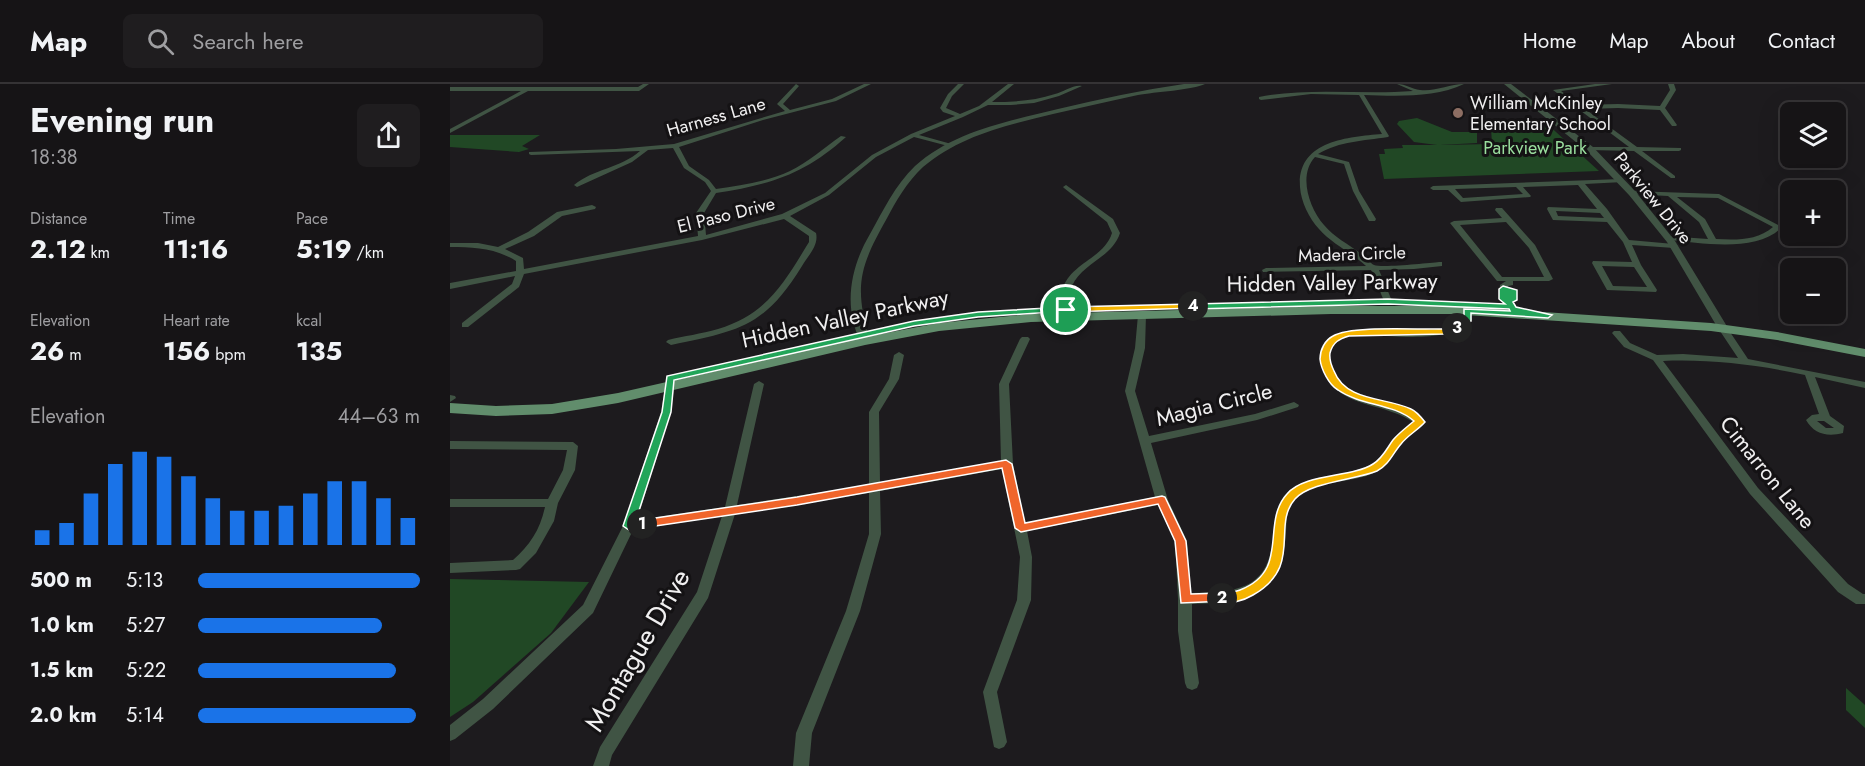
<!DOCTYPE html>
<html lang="en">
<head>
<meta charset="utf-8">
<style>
	body { margin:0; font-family:Jost,sans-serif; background:#1f1d1f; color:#f1f3f6; height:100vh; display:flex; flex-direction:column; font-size:22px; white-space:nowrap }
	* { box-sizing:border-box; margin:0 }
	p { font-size:20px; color:#9e9ea1 }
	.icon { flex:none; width:33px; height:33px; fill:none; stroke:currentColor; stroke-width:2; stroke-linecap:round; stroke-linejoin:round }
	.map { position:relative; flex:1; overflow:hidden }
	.side { display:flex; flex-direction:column; background:#161416; width:450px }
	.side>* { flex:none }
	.fabs { position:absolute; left:1330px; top:18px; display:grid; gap:12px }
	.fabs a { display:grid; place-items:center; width:66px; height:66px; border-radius:9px; background:#161416; box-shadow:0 6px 24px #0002,0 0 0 2px #353335; font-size:30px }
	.pin { position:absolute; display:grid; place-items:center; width:51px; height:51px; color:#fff; margin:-26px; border:3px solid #fff; border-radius:50%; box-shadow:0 2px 6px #0007 }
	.km { position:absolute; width:30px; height:30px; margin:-15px; border-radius:50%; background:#222; color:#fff; font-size:16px; line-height:30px; text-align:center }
	.round { display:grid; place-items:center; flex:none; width:63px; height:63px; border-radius:9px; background:#1f1d1f }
	.summary { display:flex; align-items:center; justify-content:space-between; height:102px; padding:0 30px }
	h1 { font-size:33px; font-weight:700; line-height:45px }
	.figures { display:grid; grid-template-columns:repeat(3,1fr); gap:9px; height:102px; padding:6px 30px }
	.figures div { display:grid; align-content:center }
	.figures b { font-size:26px; font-weight:700 }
	.figures small { font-size:16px; font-weight:400 }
	.figures p { font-size:16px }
	.chart { height:168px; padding:12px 30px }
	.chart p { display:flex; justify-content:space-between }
	.chart svg { width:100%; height:108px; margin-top:6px; stroke:#1a73e8; stroke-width:6 }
	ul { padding:0 30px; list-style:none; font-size:20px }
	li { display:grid; grid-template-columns:96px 72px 1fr; align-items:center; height:45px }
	li i { height:15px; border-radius:8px; background:#1a73e8 }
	header { display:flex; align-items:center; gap:36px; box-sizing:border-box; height:84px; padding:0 30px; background:#161416; border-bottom:2px solid #353335 }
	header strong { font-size:28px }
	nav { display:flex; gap:33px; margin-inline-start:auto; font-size:21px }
	.search { width:420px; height:54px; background:#1f1d1f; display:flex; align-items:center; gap:15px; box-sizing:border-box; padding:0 21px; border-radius:9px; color:#9e9ea1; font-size:22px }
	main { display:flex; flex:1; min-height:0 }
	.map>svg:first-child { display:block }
	.green { fill:#214825 }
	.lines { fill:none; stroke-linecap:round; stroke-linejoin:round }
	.minor { fill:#405444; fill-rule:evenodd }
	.tertiary { fill:#405444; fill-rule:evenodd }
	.primary { fill:#618d6c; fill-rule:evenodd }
	.split-1 { fill:#22a559; stroke:#fff; stroke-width:1.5 }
	.split-2 { fill:#f0652b; stroke:#fff; stroke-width:1.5 }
	.split-3 { fill:#f5b400; stroke:#fff; stroke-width:1.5 }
	.split-4 { fill:#22a559; stroke:#fff; stroke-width:1.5 }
	.split-5 { fill:#f5b400; stroke:#fff; stroke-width:1.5 }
	.education-dot { fill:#8d6e63; stroke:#141214; stroke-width:2 }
	.labels { text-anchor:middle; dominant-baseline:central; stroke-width:6; stroke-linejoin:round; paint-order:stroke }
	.far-poi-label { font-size:18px; fill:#f0eff0; stroke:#141214; text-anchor:start }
	.far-street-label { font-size:18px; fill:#f0eff0; stroke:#141214 }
	.far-park-label { font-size:18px; fill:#9ade9e; stroke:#141214 }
	.street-label { font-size:22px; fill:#f0eff0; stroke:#141214 }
	.near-street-label { font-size:27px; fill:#f0eff0; stroke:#141214 }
</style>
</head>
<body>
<header>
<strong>Map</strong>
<div class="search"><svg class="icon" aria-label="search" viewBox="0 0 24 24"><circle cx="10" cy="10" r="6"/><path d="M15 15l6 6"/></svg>Search here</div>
<nav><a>Home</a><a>Map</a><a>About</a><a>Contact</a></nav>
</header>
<main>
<section class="side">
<div class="summary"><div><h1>Evening run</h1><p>18:38</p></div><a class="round"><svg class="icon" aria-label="share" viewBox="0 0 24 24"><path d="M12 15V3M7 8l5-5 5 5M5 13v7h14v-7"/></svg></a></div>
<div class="figures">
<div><p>Distance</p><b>2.12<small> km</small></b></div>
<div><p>Time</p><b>11:16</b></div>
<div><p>Pace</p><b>5:19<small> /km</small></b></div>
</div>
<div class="figures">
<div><p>Elevation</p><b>26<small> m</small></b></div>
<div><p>Heart rate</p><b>156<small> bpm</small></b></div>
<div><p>kcal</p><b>135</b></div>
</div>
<div class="chart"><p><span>Elevation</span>44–63 m</p>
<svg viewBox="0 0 160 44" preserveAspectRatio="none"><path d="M5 44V38M15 44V35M25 44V23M35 44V11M45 44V6M55 44V8M65 44V16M75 44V25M85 44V30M95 44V30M105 44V28M115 44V23M125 44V18M135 44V18M145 44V25M155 44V33"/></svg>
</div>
<ul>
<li><b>500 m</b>5:13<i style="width:100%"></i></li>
<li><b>1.0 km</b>5:27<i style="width:83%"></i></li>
<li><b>1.5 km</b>5:22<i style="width:89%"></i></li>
<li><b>2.0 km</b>5:14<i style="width:98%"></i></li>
</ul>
</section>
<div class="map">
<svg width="1415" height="682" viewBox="0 0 1415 682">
	<rect width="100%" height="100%" fill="#1d1b1e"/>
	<g class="green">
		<path d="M967,34L1002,48H1027V59L990,61L1042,60L1041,44L1061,38H1095L1149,87L934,95L929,70H935L934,65L953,64L952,61H987L964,58L947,40L949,37Z"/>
		<path d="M0,51H90L72,62L79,65L69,68L0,63Z"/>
		<path d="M0,495L139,498L101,549L23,618L0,633Z"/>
		<path d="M1396,604L1415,621V644L1396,626Z"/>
	</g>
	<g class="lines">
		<g class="minor">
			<path d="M193,0H199L189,7H78L0,49V45L71,7H0V3H188Z"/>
			<path d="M346,0L349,2L333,20L340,26L382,15L414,0H421L386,17L313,36L229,63L239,82L259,96L266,105C291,101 317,98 340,87C358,78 374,64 391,52L396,53C355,90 320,101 266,109L254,129L256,151L332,130L375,109L422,71L461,50L505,32L493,28L490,24L498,10L508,0H514L502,12L496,24L510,30L529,22L558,0H564L542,18C563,18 584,17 605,10C613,8 624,0 632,2L609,12L584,19L561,21H538L513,33L469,51L505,61L502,63L464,53L426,73L379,111L340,132L366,149C369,161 358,172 352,182C314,244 288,247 221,261L216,258L218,256C234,252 251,250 268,245C317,230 334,199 359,158V152L334,135L252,156L74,190L69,203L18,243H12V239L62,200L65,192L0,205V199L66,187V177C45,164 24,163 0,163V159H28L48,163L78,148L107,128L142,121L146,123L145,125L112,132L84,152L55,165L73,174L74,185L248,152L246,129L261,107L255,98L234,84L223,64L198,66L182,78L127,103L124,101C143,85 171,84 190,67L81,71L79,70V68L166,65L224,60L335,27L327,20Z"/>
			<path d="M947,0C956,0 962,5 970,6C985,8 999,0 1014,0C985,14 946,12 914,11L939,52L938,53C913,57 890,57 868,70L899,78L909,107L926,135L925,137H919L903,107L894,80L865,73C848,91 859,124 874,141C884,153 898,160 910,169C915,172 920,179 924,181C932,184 979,179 989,178H992V182L964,185L929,186L942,217L938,220L934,217L921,186L813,188L812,186L816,184L916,182C901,168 882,160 869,145C859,134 851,118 850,103C847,57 897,53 932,50L909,11L861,10L811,16L809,15V13C860,3 911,11 963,7Z"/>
			<path d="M1145,0H1162L1111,7L1130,21L1168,20L1210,22L1220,6L1218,0H1224L1226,6L1215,24L1227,41L1226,42H1222L1210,26L1168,24L1135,25L1187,63L1231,64V66L1229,67H1192L1225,92V94H1221L1184,67L1138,66V64L1140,63H1179L1103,6Z"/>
			<path d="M1171,95L1174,97L1173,98L1135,100L1157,125L1179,156L1224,160L1228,162L1224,164L1182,161L1191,181L1207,206L1206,208L1157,206L1142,179L1143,177L1182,178L1173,158L1157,138L1103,136L1097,125L1098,123L1147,125L1128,101L1073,103L1081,112L1080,113L1011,118L998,106H983L980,104L983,102ZM1066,103L1073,110L1013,114L1005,105ZM1106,127L1150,129L1154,134L1108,132ZM1152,182L1184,183L1197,203L1163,202Z"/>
			<path d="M616,101L663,135L670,149C662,174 632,179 622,202C619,209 620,218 620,226L616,229L612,226C612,220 611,213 612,207C619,179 654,175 662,149L657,138L614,104L613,103Z"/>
			<path d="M1182,107L1269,110L1332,143C1307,169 1252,159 1219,156H1216V152L1258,155L1249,138L1218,112L1180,110V108ZM1227,113L1268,114L1323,143C1307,157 1285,156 1266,155L1255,135Z"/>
			<path d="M1046,124H1052L1085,161L1103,195L1099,197H1063V201L1058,202L1057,214L1061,215L1065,222L1061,225L1049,215L1050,201L1056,197H1047L1000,139L1004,137L1052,134L1045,126ZM1056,138L1079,164L1094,193H1052L1010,141Z"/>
			<path d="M1017,224L1021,227L1022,236C995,262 941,250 906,251C894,253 879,257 879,272C881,321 951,310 975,338C970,345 961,350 955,356C942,369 938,384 919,391C896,399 866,397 846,414C836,423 837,436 836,448C832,512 798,519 742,520V547L749,599L747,604L742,606L737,604L735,599L728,547V515L725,457L708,421L577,447L582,473L581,516L547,608L557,658L554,663L549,665L544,663L533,608L567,516L570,473L552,385L430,407L431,450L410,527L362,649L359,682H343L346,649L396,527L419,450V409L285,430L258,514L162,671L159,682H143L150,663L247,508L272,432L183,446L143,529L43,625L5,655L0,657V641L33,615L133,521L173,442L211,328L217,292H223L225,294L221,328L187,436L275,423L304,300L309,297L314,300L287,421L419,401V328L439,295L444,271L449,268L454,271L449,295L429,328L430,399L551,377L549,300L570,255L572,253H578L580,255L559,300L563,380L575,439L705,413L675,307L685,264L688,231L692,228L695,229L696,231L695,264L685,307L699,352L805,330L844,318L849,321L848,323L807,336L701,359L718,416L737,457L741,509C794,508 821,504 824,444C825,431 828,416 839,407C863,388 896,394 922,380C931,375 936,365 943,356C948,349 956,344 963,338C940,322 907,323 887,306C878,298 871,286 870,274C867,230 963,250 988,246C998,244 1005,241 1013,235V227Z"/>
			<path d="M1273,241L1276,242L1298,275L1415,298V304L1365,293L1380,332L1394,342L1393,349C1377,353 1364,350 1356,336L1362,331L1369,330L1355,291C1308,281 1261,275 1213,277L1308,404L1398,500L1413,510H1415V520H1406L1388,508L1300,410L1203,276L1174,263L1162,249L1164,247H1170L1180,259L1207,271L1233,270L1288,274L1268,244ZM1367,337H1374L1384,344H1376Z"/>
			<path d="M0,311L5,312L6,314L0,318Z"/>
			<path d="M0,357L123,358L128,362L125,386L108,419L104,437L86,469L70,485L66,486L0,489V479L63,476C80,461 90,446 95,423H0V415H98L113,386L117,366L0,365Z"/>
		</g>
		<g class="tertiary">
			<path d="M734,0H755C743,6 704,8 688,11C659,17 631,24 603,30C557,41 509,52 473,83C457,98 446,117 436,136C409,184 404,203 420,257L419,259H411C393,223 400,184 420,150C433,127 445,101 465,82C504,47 559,37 608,25C650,15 692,6 734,0Z"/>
			<path d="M1054,0H1061L1143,63L1185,107L1225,157L1278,244L1277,246H1269L1217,158L1179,111L1137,67Z"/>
		</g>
		<path class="primary" d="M881,222H1001L1261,239L1327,248L1415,265V273L1327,256L1261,247L1001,230H881L581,238L489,247L415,261L168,319L102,330L46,332L0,329V319L46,322L102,320L168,309L415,253L489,239L581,230Z"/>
	</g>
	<path class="split-1" d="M616,223L620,226L618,227L528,233L464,242L224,296L221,328L186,436H192L198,440L196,443L179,446L173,442L212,328L217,292L464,237L528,228Z"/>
	<path class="split-2" d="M556,376L562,380L575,439L712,412L715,413L736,457L741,510L772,509L778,514L777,517L731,519L725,457L708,420L571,448L565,444L552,384L347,421L192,444L186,440L192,436L347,413Z"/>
	<path class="split-3" d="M1007,241L1012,244L1010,246L994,250L899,252C889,255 883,258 880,269C879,276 881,281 884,287C896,318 936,313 961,325C966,327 971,333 975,338C968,346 958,351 951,360C943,369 939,381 927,387C905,396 860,398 845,415C821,442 854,482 803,511C793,517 779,521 768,517V510C775,508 783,509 790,506C841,486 810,440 837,410C855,389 901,394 923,380C933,374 937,364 943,356C949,349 957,343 964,337C943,319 911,322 888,306C879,301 871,285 870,275C870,266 875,256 883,252C902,241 969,246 993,245Z"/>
	<path class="split-4" d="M1053,202L1067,206V216L1063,218L1066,223L1102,231L1098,234L1021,229V237L1007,246L1003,244L1014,235V225L1060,227L1059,225L938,220L743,225L739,222L743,220L938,215L1055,220L1049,215V205Z"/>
	<path class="split-5" d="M743,220H746V224L616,228L612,226L616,223Z"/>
	<circle class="education-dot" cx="1008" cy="29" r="6"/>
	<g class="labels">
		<g class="far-poi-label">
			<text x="1020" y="19">William McKinley<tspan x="1020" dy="21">Elementary School</tspan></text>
		</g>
		<g class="far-street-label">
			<text transform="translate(266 33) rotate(-16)">Harness Lane</text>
			<text transform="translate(1203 114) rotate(51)">Parkview Drive</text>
			<text transform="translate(276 131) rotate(-14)">El Paso Drive</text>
			<text transform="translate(902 170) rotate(-2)">Madera Circle</text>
		</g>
		<g class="far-park-label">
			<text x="1085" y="64">Parkview Park</text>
		</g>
		<g class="street-label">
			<text transform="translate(882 198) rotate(-1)">Hidden Valley Parkway</text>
			<text transform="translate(395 234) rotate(-12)">Hidden Valley Parkway</text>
			<text transform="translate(764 320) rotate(-14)">Magia Circle</text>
			<text transform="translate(1318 388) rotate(51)">Cimarron Lane</text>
		</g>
		<g class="near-street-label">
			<text transform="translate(187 566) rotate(-60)">Montague Drive</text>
		</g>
	</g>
</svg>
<div class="fabs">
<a><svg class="icon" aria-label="layers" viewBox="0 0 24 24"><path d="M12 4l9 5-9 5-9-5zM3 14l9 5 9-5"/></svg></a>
<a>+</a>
<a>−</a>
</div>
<div class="pin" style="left:616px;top:226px;background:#1e9e55"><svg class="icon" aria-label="arrive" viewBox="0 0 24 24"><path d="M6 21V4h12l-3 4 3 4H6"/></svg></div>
<b class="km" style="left:192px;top:440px">1</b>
<b class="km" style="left:772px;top:514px">2</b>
<b class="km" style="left:1007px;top:244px">3</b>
<b class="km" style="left:743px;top:222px">4</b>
</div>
</main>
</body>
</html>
